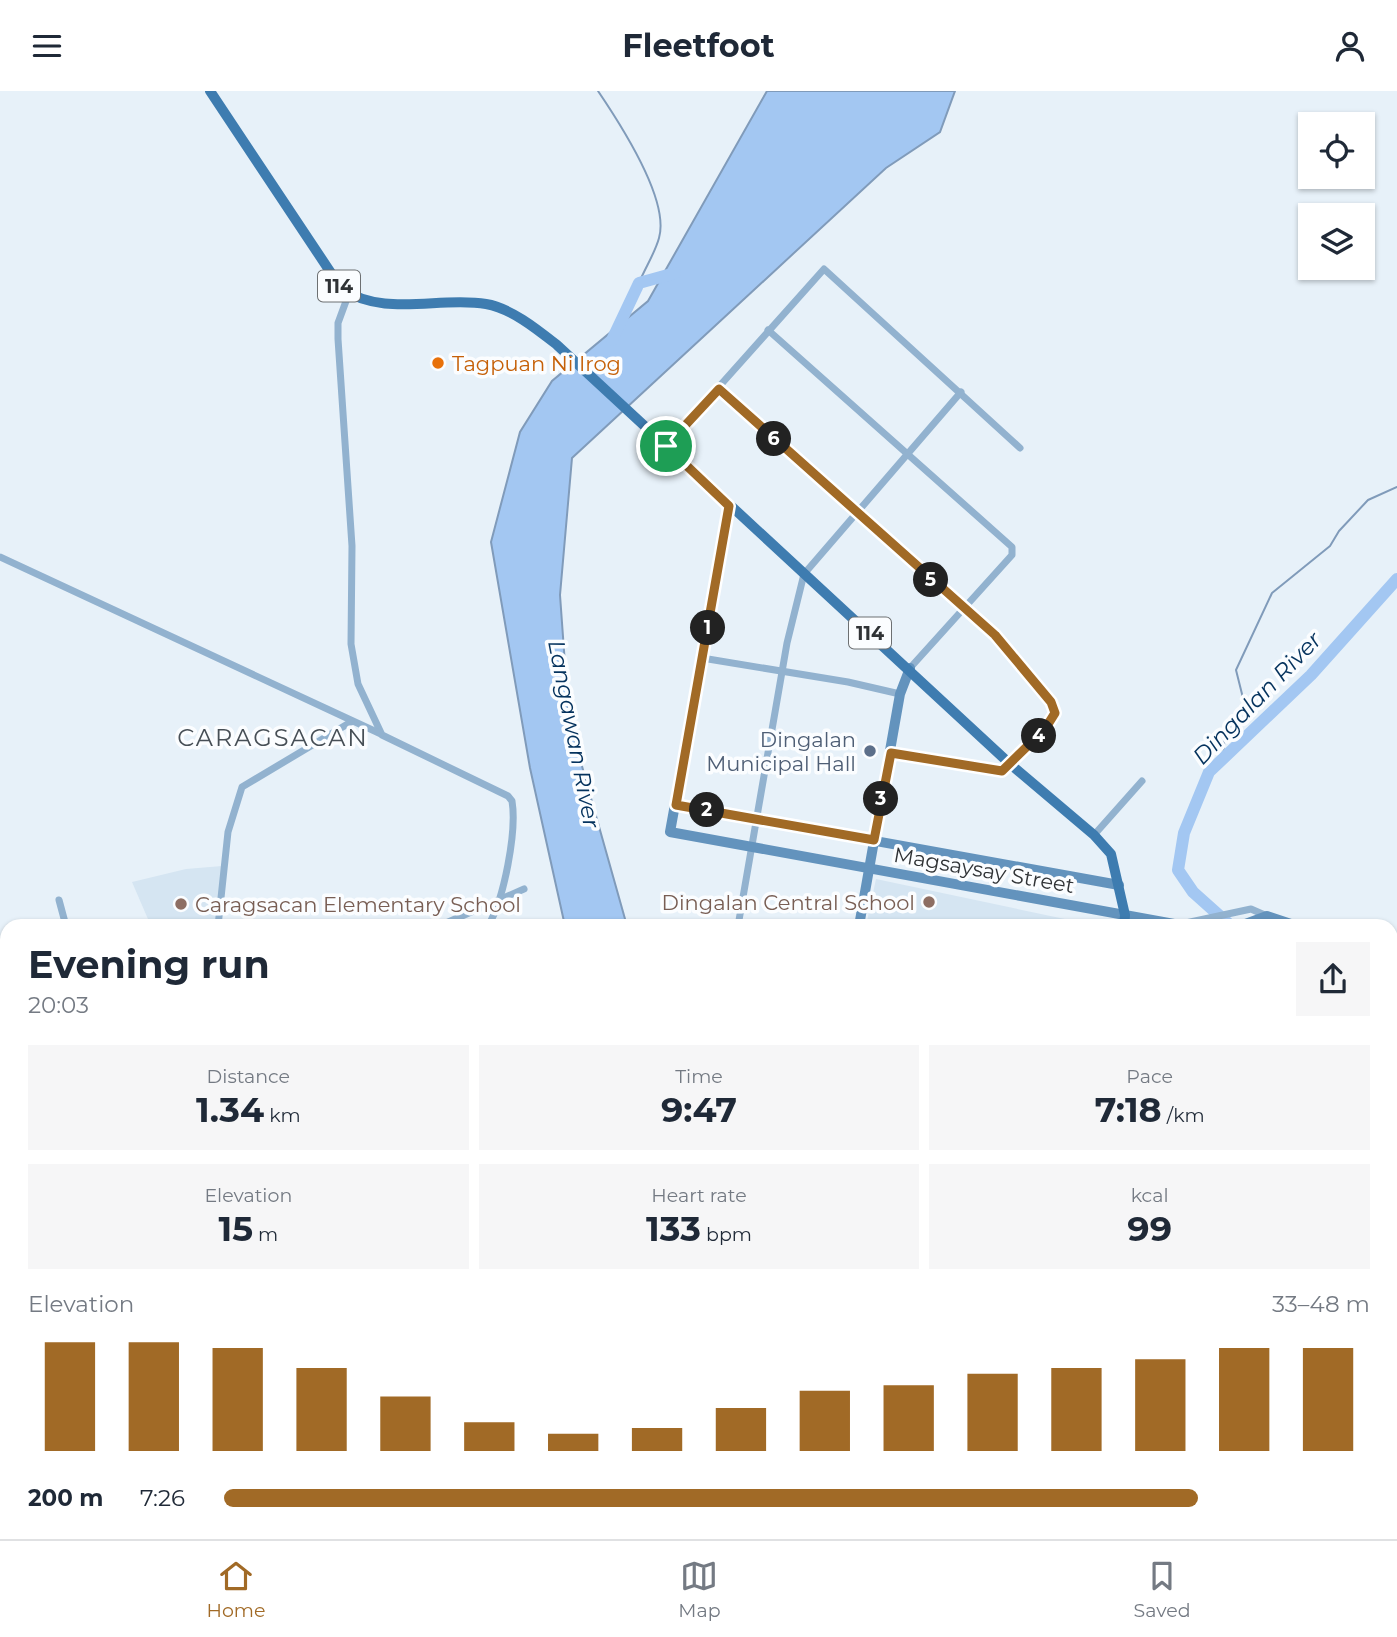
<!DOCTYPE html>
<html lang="en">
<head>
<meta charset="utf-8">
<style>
	body { margin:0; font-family:Montserrat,sans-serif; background:#f6f6f7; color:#1f2937; height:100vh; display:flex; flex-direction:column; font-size:26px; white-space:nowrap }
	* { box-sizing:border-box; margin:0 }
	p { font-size:23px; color:#747a83 }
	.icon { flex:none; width:38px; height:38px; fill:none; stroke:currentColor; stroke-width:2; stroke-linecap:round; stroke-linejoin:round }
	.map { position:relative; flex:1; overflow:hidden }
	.drawer { position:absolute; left:0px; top:828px; width:1398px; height:621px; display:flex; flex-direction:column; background:#fff; border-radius:21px 21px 0 0; box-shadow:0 2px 5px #0004 }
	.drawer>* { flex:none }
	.buttons { position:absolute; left:1298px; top:21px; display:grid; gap:14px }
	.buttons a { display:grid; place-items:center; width:77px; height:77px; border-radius:0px; background:#fff; box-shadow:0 2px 5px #0004; font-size:35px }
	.pin { position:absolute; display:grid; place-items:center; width:60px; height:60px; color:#fff; margin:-30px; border:4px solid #fff; border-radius:50%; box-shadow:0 2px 7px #0007 }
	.km { position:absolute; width:35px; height:35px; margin:-18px; border-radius:50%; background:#222; color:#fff; font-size:19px; line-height:35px; text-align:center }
	.round { display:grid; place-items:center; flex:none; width:74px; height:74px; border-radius:0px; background:#f6f6f7 }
	.head { display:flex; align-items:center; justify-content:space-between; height:119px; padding:0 28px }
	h1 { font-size:38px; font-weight:700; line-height:52px }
	.figures { display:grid; grid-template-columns:repeat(3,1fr); gap:10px; height:119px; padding:7px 28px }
	.figures div { display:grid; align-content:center; border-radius:0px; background:#f6f6f7; text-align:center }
	.figures b { font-size:35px; font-weight:700 }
	.figures small { font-size:19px; font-weight:400 }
	.figures p { font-size:19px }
	.chart { height:196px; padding:14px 28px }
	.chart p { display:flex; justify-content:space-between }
	.chart svg { width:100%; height:126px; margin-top:7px; stroke:#a16a26; stroke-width:6 }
	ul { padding:0 28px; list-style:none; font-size:23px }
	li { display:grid; grid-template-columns:112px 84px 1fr; align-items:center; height:52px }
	li i { height:18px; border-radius:9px; background:#a16a26 }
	header { display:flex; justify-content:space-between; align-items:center; height:91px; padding:0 28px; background:#fff; font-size:32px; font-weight:700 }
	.tabs { display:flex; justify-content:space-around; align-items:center; height:98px; border-top:2px solid #e0e1e3; background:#fff; font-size:19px; color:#747a83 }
	.tabs a { display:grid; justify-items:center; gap:4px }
	.tabs .current { color:#a16a26 }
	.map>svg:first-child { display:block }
	.built { fill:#d5e5f2 }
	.forest { fill:#8ad592 }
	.water { fill:#a3c7f2; stroke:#809bba; stroke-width:2 }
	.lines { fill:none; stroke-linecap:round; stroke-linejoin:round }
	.stream { stroke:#809bba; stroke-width:2 }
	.river { stroke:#a3c7f2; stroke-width:12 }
	.street { stroke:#92b2cf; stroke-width:7 }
	.secondary { stroke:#6393bd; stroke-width:10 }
	.primary { stroke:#3e7cb0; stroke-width:10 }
	.route-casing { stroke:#fff; stroke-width:14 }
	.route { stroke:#a16a26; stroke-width:9 }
	.food-dot { fill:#e8710a; stroke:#fbfdff; stroke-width:2.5 }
	.service-dot { fill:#5c6f8a; stroke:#fbfdff; stroke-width:2.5 }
	.education-dot { fill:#8d6e63; stroke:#fbfdff; stroke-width:2.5 }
	.labels { text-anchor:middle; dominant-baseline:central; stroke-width:7; stroke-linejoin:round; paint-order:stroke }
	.shield { fill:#fbfdff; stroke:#6d7072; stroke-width:2 }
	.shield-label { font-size:19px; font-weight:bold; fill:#303336 }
	.food-label { font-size:21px; fill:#c56008; stroke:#fbfdff; text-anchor:start }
	.service-label { font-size:21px; fill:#4e5e75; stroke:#fbfdff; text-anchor:end }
	.street-label { font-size:21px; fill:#303336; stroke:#fbfdff }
	.education-label { font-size:21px; fill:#785e54; stroke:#fbfdff; text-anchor:end }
	.water-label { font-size:23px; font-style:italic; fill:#04325d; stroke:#fbfdff }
	.quarter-label { font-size:24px; letter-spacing:2px; fill:#474f56; stroke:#fbfdff }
</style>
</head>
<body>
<header><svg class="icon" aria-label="menu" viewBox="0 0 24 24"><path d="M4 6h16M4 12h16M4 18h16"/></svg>Fleetfoot<svg class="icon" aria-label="person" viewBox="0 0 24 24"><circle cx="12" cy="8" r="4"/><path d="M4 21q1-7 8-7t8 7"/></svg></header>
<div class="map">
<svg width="1397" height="1448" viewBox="0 0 1397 1448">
	<rect width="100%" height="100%" fill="#e7f1f9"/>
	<g class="built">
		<path d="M222,775L220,835H151L132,791L186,778Z"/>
		<path d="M876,788L1098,835H866Z"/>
	</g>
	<path class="forest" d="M0,950L7,952V1442H85L82,1448H0Z"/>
	<g class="water">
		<path d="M767,0H955L940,41L886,77L572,367L560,504L569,629L627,835H565L530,677L491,451L520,341L552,290L648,210Z"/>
		<path d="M862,1442H954L957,1448H865Z"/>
	</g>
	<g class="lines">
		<g class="stream">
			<path d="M598,0C619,31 670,109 659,147C655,162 645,177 639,192"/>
			<path d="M1223,668L1225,642L1241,621L1244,611L1236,579L1272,502L1330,455L1339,440L1368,409L1397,396"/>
			<path d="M0,935L7,933"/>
		</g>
		<g class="river">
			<path d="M612,249L639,192L675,182"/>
			<path d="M1231,835L1193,801L1178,779L1184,742L1209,681L1311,584L1397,488"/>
			<path d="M0,916L7,921"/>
			<path d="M1391,1100L1397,1101"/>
			<path d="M354,1442L360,1448"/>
			<path d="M89,1448L92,1442"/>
		</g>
		<g class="street">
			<path d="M349,202L338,232V248L352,455L351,553L358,593L382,644L508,705L512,710C517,740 504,809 488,835"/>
			<path d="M768,239L1012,456V464L910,577"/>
			<path d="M719,298L995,544L1051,611L1054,622L1045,638L1002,680L891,662"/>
			<path d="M666,355L824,178L1020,357"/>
			<path d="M0,466L381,643"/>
			<path d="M702,567L848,591L900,603"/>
			<path d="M1094,744L1142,690"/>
			<path d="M59,809L66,835"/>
			<path d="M1181,833L1251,818L1267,825"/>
			<path d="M218,835L228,741L242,696L351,631"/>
			<path d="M439,835L524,798"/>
			<path d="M738,835L787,552L804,483L961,301"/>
			<path d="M1391,1303L1397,1308"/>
			<path d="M529,1442L531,1448"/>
			<path d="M1024,1442L1030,1448"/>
			<path d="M1102,1442L1106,1448"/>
			<path d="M1343,1442L1350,1448"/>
			<path d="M1116,1448L1126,1442"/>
		</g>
		<g class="secondary">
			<path d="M729,415L670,741L1185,835"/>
			<path d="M676,714L1119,794"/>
			<path d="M859,835L900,603L910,577"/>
			<path d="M1240,835L1267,825L1297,835"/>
			<path d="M1391,862L1397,865"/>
			<path d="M1292,1448L1297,1442"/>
		</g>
		<path class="primary" d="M210,0L341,197C383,227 440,205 486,213C511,217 538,239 557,254L1010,673L1094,744L1111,763L1125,824L1124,835"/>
	</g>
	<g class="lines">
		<g class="route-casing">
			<path id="route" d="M719,298L995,544L1051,611L1055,622L1045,638L1002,680L891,662L874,749L676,714L729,415L666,355Z"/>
		</g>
		<use href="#route" class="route"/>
	</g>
	<circle class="food-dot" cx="438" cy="272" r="7"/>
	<circle class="service-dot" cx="870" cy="660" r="7"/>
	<g class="education-dot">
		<circle cx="929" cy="811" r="7"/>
		<circle cx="181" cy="813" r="7"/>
	</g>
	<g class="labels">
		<g class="shield">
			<rect x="318" y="179.5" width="42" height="31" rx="5"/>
			<rect x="849" y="526.5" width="42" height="31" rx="5"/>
		</g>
		<g class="shield-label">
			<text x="339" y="195">114</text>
			<text x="870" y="542">114</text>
		</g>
		<g class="food-label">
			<text x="452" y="272">Tagpuan Ni Irog</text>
		</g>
		<g class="service-label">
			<text x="856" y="648">Dingalan<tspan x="856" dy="24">Municipal Hall</tspan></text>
		</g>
		<g class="street-label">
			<text transform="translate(984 779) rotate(10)">Magsaysay Street</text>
		</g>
		<g class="education-label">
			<text x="915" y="811">Dingalan Central School</text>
			<text x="195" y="813" text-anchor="start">Caragsacan Elementary School</text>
		</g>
		<g class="water-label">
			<text transform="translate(1257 607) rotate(-46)">Dingalan River</text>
			<text transform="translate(574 643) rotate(79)">Langawan River</text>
		</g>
		<g class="quarter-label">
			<text x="273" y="646">CARAGSACAN</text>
		</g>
	</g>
</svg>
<div class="buttons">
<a><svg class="icon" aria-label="locate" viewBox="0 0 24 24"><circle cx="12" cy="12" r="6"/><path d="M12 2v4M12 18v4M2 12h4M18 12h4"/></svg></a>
<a><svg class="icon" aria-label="layers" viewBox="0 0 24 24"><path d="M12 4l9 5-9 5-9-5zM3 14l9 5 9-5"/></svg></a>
</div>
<div class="pin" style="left:666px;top:355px;background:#1e9e55"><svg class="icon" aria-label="arrive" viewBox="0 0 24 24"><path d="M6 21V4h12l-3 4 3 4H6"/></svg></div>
<b class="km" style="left:708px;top:537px">1</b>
<b class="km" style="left:707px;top:719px">2</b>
<b class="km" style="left:881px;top:708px">3</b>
<b class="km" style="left:1039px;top:645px">4</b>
<b class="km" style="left:931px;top:489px">5</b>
<b class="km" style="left:774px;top:348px">6</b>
<section class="drawer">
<div class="head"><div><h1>Evening run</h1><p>20:03</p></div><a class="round"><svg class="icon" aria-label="share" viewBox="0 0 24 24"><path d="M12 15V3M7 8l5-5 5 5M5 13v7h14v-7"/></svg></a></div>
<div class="figures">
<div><p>Distance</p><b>1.34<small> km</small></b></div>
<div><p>Time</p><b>9:47</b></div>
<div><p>Pace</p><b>7:18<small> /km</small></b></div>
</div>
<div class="figures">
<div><p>Elevation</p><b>15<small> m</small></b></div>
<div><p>Heart rate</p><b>133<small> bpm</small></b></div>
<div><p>kcal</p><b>99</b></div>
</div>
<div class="chart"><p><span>Elevation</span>33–48 m</p>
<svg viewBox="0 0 160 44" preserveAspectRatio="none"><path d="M5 44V6M15 44V6M25 44V8M35 44V15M45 44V25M55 44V34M65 44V38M75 44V36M85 44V29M95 44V23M105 44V21M115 44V17M125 44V15M135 44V12M145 44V8M155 44V8"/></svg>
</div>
<ul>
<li><b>200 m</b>7:26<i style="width:85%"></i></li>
</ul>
</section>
</div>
<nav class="tabs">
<a class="current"><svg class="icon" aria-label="home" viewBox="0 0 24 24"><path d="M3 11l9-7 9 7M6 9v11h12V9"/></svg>Home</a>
<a><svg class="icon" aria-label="map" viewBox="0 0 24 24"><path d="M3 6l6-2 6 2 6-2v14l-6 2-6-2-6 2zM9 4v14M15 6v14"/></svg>Map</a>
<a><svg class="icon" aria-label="saved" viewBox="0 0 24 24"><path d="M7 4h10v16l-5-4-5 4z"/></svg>Saved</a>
</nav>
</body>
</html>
